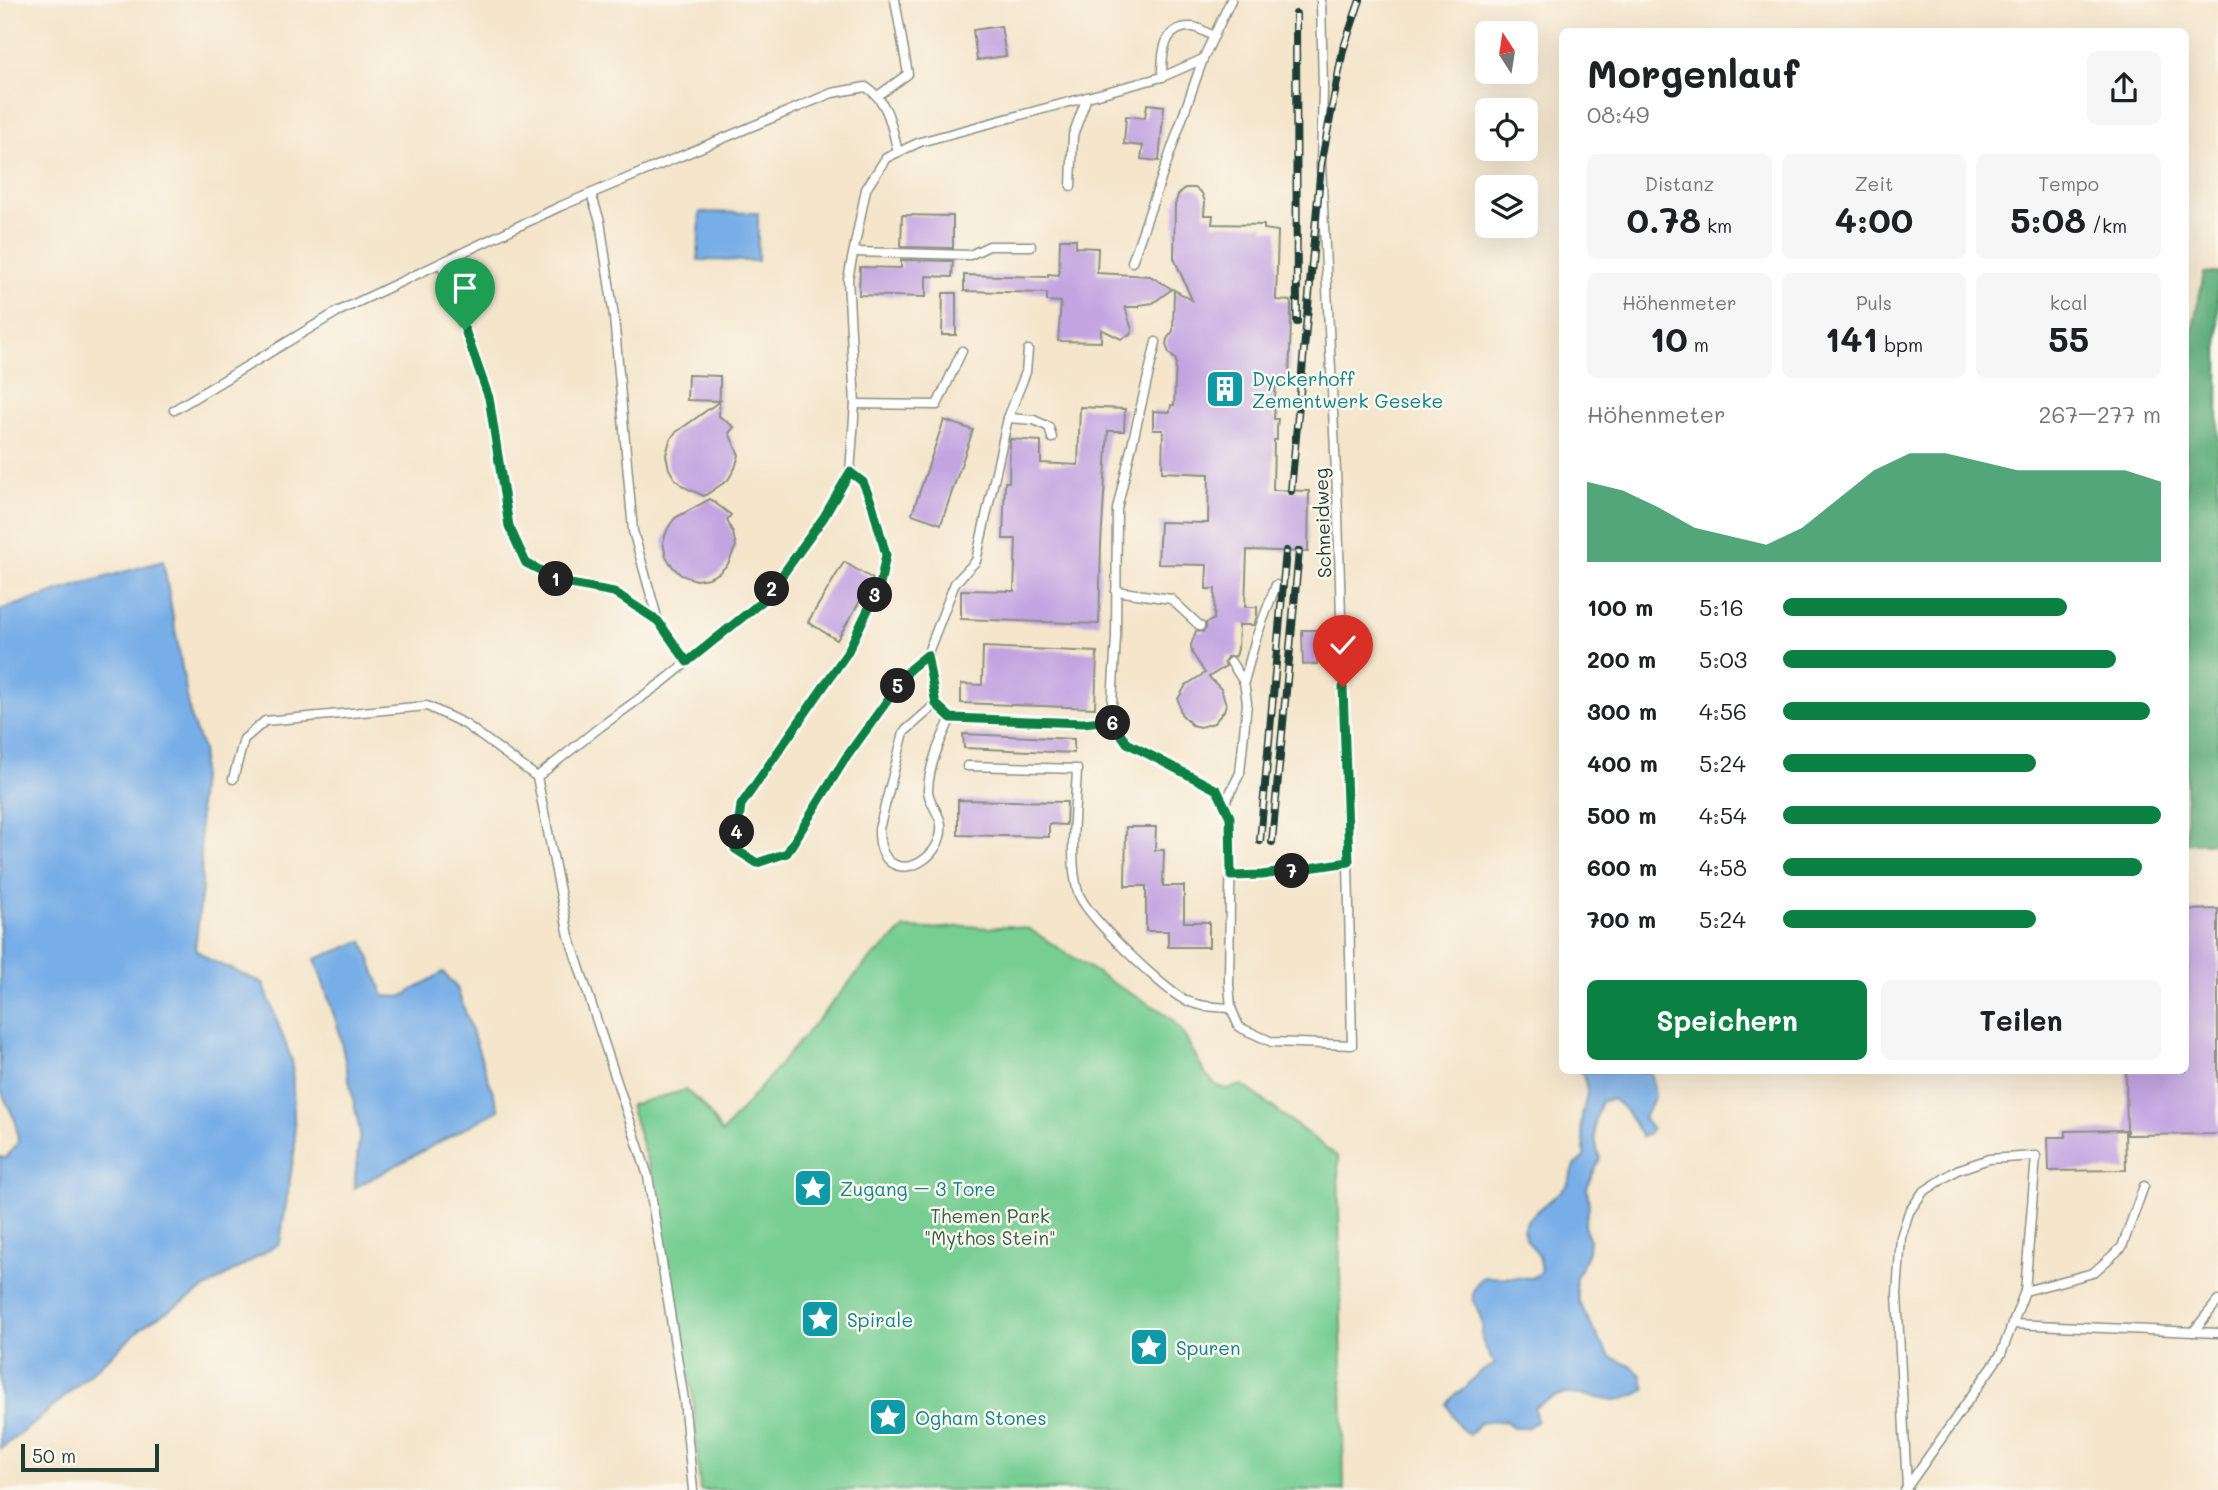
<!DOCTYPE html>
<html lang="de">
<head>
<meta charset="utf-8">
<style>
	body { margin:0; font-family:Mali,sans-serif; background:#f6f6f6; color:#202124; height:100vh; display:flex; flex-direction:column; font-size:26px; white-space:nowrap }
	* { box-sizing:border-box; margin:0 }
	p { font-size:23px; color:#757577 }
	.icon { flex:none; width:38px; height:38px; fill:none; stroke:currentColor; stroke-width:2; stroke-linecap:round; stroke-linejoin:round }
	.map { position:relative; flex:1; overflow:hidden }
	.panel { position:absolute; left:1559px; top:28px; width:630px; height:1046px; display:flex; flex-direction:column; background:#fff; border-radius:10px; box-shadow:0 7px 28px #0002 }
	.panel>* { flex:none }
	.needle { width:46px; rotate:348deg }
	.tools { position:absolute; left:1475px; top:21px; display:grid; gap:14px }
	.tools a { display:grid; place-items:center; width:63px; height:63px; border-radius:10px; background:#fff; box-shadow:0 7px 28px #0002; font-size:35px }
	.scale { position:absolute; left:21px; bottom:18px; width:138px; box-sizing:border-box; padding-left:7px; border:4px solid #1f3d34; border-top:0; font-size:19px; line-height:24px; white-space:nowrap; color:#1f3d34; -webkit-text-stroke:5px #fbf7ec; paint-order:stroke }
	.pin { position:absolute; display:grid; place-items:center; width:60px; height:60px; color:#fff; margin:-72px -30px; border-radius:50% 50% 50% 0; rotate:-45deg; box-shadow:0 0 7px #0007 }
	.pin .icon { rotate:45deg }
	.km { position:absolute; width:35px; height:35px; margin:-18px; border-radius:50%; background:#222; color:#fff; font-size:19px; line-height:35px; text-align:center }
	.round { display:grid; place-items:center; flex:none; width:74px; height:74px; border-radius:10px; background:#f6f6f6 }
	.summary { display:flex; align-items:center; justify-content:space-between; height:119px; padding:0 28px }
	h1 { font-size:38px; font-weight:700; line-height:52px }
	.metrics { display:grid; grid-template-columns:repeat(3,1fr); gap:10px; height:119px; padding:7px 28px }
	.metrics div { display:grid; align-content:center; border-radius:10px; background:#f6f6f6; text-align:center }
	.metrics b { font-size:35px; font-weight:700 }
	.metrics small { font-size:19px; font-weight:400 }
	.metrics p { font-size:19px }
	.chart { height:196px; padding:14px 28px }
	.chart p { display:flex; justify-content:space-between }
	.chart svg { width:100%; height:126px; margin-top:7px; fill:#0b8043; opacity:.7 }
	.action { display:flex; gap:14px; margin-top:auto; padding:14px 28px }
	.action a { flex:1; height:80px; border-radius:10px; background:#0b8043; color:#fff; font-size:28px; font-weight:700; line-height:80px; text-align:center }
	.action a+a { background:#f6f6f6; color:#202124 }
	ul { padding:0 28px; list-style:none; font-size:23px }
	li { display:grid; grid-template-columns:112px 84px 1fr; align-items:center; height:52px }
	li i { height:18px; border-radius:9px; background:#0b8043 }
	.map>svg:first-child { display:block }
	.green { fill:#77ce93; stroke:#4b8664; stroke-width:2 }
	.forest { fill:#61b17d; stroke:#407758; stroke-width:2 }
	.water { fill:#78aee7; stroke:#4c768e; stroke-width:2 }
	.building { fill:#c2a4e1 }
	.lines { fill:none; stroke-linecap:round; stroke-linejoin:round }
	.lane-casing { stroke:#8a9180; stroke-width:11 }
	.lane { stroke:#fff; stroke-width:8 }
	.rail-casing { stroke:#1f3d34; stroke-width:8 }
	.rail { stroke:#fbf7ec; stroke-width:5; stroke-dasharray:16; stroke-linecap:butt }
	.route-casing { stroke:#fff; stroke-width:14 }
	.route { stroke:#0b8043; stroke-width:9 }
	.labels { text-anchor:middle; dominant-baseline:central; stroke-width:5; stroke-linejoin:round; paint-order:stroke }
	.culture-label { font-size:19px; fill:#0d838f; stroke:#fbf7ec; text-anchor:start }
	.street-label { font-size:19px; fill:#1f3d34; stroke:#fbf7ec }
	.park-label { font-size:19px; fill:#35614c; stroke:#fbf7ec }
</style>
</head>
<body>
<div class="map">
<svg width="2218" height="1490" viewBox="0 0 2218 1490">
	<rect width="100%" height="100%" fill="#fbf7ec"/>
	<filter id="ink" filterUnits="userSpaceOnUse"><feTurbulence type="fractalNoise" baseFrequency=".0143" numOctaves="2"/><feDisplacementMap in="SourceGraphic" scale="14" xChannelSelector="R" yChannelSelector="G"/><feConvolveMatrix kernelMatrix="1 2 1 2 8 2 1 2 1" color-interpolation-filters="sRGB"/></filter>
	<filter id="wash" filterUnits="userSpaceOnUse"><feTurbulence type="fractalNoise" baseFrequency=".00686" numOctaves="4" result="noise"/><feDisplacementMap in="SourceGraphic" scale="28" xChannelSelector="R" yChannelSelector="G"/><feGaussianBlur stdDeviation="1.57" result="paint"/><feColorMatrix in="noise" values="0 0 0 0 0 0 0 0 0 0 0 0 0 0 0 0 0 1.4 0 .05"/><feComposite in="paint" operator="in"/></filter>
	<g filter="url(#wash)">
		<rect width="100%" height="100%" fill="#f4e5cb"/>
		<path class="green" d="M966,926L988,928L1009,926L1029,929L1116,985L1160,1010L1172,1020L1181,1030L1206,1075L1217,1086L1227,1089L1243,1085L1338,1157L1344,1490H700L693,1395L651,1174L630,1105L686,1090L704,1106L722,1133L866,963L905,928L931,929Z"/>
		<path class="forest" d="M2204,273H2218V843H2186V360Z"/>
		<g class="water">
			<path d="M700,212L758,213V261L698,260Z"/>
			<path d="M163,561L191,719L203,750L199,800L202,887L195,949L210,960L263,983L292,1061L295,1147L280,1243L145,1325L37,1421L0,1449V1157L6,1158L18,1142L16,1122L0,1089V610L81,584Z"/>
			<path d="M363,941L384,996L401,997L443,972L457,988L499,1110L354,1188L360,1132L338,1027L315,959Z"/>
			<path d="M1581,1071L1652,1072L1655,1097L1643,1119L1652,1128L1649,1133L1642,1137C1631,1121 1630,1110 1612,1099L1600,1102C1600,1110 1596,1117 1595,1124C1594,1136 1596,1147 1600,1159L1587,1187L1589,1208L1584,1226L1589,1238L1588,1252L1575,1280L1579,1302L1601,1344L1611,1357L1631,1366L1641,1375L1645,1390C1608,1411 1599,1392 1565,1394C1554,1395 1543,1403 1534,1407L1537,1421L1526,1428H1515L1505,1421L1480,1422L1469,1435C1458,1428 1453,1416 1447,1404L1456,1393L1465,1389L1477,1374L1495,1364C1490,1356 1484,1348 1482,1339C1481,1333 1484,1327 1482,1322C1476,1301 1464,1297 1483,1277L1531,1278L1541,1273L1539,1256L1527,1240L1523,1230L1528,1219L1567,1186L1575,1165L1584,1157C1586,1145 1581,1137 1581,1125C1582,1098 1594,1100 1581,1071Z"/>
		</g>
		<g id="blocks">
			<g class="building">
				<path d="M1001,26L1006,56L977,60L973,30Z"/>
				<path d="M1147,104L1164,106L1159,161L1141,159L1143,146L1124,144L1126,116L1145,118Z"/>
				<path d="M1185,188H1195L1202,193L1205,202L1204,215H1213L1212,224L1264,225V229L1278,231L1276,300L1291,301V319L1289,382L1276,380L1274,419H1278L1277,428V440H1274L1273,490L1309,491L1308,552L1247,550L1245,607H1257V616L1254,625H1239L1238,649L1236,656L1227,657L1224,662L1226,666L1209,677L1221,689L1226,704L1224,711L1214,723L1200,727L1192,725L1181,714L1178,699L1186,685L1205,673L1192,653L1191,645L1196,631L1203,632L1206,628V623L1214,619L1215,589H1206L1207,565L1158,564L1160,522L1208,523L1209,474L1162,472L1163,430H1153V411L1170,412L1171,405H1174L1176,360L1169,353L1166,345L1167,339L1173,331L1174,290L1192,300L1174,258L1175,205L1178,195Z"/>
				<path d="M902,215L953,216V248L901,247Z"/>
				<path d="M1060,239H1076V247L1098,248L1097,273L1150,276L1172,289L1153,303L1139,305V307H1125L1132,330L1130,335L1121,339L1101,329V342L1058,341L1061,302L1047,301V293L964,291V275L1048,277V274L1059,275Z"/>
				<path d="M901,260L953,261L952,277L926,276V297L859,295L860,267L901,268Z"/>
				<path d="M943,293H956V335H942Z"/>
				<path d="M688,375L720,376V384L719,416L734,427L729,433L739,455L735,468L728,480L704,496L684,487L675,479L669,469L666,455L670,440L675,433L720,401L687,400Z"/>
				<path d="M1080,407L1125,409L1124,431H1108L1101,544L1099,624L961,619V590L1014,591L1016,539H1003L1005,482H1009L1010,439L1041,441V463L1078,465Z"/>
				<path d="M944,420L973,430L941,524L912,514Z"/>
				<path d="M710,499L731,515L727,520L733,533L736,546L728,564L719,573L709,578L696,580L681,575L673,567L666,557L663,542L668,528L675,518Z"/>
				<path d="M844,562L873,579L837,640L808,622Z"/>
				<path d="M1302,630H1317V664L1303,665Z"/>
				<path d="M983,647L1097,652L1095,708L961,703V684L982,685Z"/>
				<path d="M963,734L1074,739V753L964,748Z"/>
				<path d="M958,800L1067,802L1066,825L1049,824V837L958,835Z"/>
				<path d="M1126,827H1156L1155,850H1164L1163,886H1184V922H1209V947H1168V931H1146V886H1125Z"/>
				<path d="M2218,909V1134L2127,1135L2126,1071H2186V910Z"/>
				<path d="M2125,1130L2126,1170L2049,1171L2048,1137H2066V1131Z"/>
			</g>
		</g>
	</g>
	<g filter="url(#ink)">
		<use href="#blocks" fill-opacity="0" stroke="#8a9180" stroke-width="2"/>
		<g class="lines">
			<g class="lane-casing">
				<g id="lane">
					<path d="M1162,77C1162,55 1162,25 1193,27C1200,28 1208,34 1214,36"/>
					<path d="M879,95L908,74L895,0"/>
					<path d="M1071,186L1073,135L1087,97"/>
					<path d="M591,194L600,221L614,317L633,531L658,621"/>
					<path d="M854,252L970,255L989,246H1031"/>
					<path d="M1132,262L1203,59"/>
					<path d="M441,263L489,398L509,526L526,563L565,583L614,592L658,621L687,662"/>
					<path d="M1156,342L1117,509L1116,637L1111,720L1127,743L1217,790L1231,817L1229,984L1231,1008L1239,1027L1272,1042L1352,1045L1348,862L1338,513L1321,165L1323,88L1321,0"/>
					<path d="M855,404L937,405L962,351"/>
					<path d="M174,410L337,312L561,206L832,93L866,87C890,103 891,126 898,152"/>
					<path d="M1008,418L1034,420L1049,427L1052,438"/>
					<path d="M850,472L863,482L872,504L886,555L880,585L847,653L741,805L735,849L757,863L787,854L845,759L910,669L927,655L955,583L976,561L1008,418L1026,372L1028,350"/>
					<path d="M1116,591L1171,599L1200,626"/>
					<path d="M927,655L936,704"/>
					<path d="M1244,682L1256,638L1276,585"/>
					<path d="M951,718L936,704L904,732L879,829C879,840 880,850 887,859C906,880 944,854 941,825C940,813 928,802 928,790C929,765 940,741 951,718L1083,723L1111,720"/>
					<path d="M967,766L1077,769C1076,803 1068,861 1078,892C1085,915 1161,987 1183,999C1198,1007 1214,1007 1231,1008"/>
					<path d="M233,779L244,739L265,721L427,706L465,724L537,777"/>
					<path d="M1224,805L1240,773L1247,703L1244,682L1231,662"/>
					<path d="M1231,876L1262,875L1348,862"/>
					<path d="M2025,1291L2093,1273L2122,1247L2144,1186"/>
					<path d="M2012,1324L2218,1333"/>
					<path d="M2193,1332L2218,1301"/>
					<path d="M693,1490L684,1400L648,1176L569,936L537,777L600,727L664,681L765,599L824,517L850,472L855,404L848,279L866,189L886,158L920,142L1162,77L1203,59L1231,0"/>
					<path d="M1905,1490L2001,1354L2025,1291L2036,1156L1989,1159L1957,1170L1923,1192L1909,1212L1901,1237L1897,1294L1907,1488"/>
				</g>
			</g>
			<use href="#lane" class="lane"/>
			<g class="rail-casing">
				<g id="rail">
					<path d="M1296,14L1297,322"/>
					<path d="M1291,491L1321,165L1343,50L1360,0"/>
					<path d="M1260,841L1286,551"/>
					<path d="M1272,842L1299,551"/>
				</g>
			</g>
			<use href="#rail" class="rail"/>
		</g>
	</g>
	<g class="lines" filter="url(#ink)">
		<g class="route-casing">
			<path id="route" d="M465,330L489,398L509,526L526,563L565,583L614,592L658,621L687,662L765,599L824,517L850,472L863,482L872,504L886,555L880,585L847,653L741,805L735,849L757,863L787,853L845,759L910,669L927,655L936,704L951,718L1083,723L1111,720L1127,743L1217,790L1230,817L1231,876L1262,875L1349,862L1343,687"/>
		</g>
		<use href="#route" class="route"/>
	</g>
	<defs>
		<g id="building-square" transform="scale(2.0125)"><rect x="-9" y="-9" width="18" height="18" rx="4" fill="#0f9aa8" stroke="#fbf7ec"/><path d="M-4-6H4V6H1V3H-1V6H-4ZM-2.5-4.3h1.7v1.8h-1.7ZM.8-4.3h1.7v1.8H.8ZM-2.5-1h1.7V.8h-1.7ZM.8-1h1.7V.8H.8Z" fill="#fff"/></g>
		<g id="sight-square" transform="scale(2.0125)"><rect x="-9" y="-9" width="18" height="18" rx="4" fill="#0f9aa8" stroke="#fbf7ec"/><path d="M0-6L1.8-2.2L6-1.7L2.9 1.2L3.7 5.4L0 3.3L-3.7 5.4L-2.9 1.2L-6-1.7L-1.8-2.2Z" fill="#fff"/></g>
	</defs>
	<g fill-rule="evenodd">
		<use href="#building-square" x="1225" y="389"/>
		<use href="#sight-square" x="813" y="1188"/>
		<use href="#sight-square" x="820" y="1319"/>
		<use href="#sight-square" x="1149" y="1347"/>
		<use href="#sight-square" x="888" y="1417"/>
	</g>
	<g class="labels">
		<g class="culture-label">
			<text x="1252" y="378">Dyckerhoff<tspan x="1252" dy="22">Zementwerk Geseke</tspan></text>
			<text x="840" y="1188">Zugang – 3 Tore</text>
			<text x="847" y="1319">Spirale</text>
			<text x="1176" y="1347">Spuren</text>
			<text x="915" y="1417">Ogham Stones</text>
		</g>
		<g class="street-label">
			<text transform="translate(1322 523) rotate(-92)">Schneidweg</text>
		</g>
		<g class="park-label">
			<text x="990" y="1215">Themen Park<tspan x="990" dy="22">"Mythos Stein"</tspan></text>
		</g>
	</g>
</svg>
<div class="tools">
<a><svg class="needle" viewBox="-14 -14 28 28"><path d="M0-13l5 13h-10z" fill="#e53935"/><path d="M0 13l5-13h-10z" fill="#757577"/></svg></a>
<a><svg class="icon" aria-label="locate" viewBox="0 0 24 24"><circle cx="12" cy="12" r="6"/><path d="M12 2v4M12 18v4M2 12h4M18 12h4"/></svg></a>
<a><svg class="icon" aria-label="layers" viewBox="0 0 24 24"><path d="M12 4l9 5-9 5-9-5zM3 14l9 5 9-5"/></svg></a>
</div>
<div class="scale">50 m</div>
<div class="pin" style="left:465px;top:330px;background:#1e9e55"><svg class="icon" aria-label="arrive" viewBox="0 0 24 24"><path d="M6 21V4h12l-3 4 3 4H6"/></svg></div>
<div class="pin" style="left:1343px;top:687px;background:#d93025"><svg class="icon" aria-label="check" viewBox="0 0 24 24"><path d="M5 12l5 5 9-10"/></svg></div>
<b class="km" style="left:556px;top:579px">1</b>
<b class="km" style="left:772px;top:589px">2</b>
<b class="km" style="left:875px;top:595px">3</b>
<b class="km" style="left:737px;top:832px">4</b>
<b class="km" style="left:898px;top:686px">5</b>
<b class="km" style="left:1113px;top:723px">6</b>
<b class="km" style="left:1292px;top:871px">7</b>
<section class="panel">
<div class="summary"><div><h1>Morgenlauf</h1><p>08:49</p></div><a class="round"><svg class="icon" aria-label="share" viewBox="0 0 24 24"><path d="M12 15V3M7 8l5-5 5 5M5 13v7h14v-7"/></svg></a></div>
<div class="metrics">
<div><p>Distanz</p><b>0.78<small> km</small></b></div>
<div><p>Zeit</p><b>4:00</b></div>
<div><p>Tempo</p><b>5:08<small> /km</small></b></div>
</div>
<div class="metrics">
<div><p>Höhenmeter</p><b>10<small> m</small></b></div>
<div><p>Puls</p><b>141<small> bpm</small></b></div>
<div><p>kcal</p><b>55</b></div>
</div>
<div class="chart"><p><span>Höhenmeter</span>267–277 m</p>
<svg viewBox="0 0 160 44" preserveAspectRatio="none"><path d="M0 44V16L10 19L20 25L30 32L40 35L50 38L60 32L70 22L80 12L90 6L100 6L110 9L120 12L130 12L140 12L150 12L160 16V44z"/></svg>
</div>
<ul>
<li><b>100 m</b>5:16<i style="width:75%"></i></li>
<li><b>200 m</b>5:03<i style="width:88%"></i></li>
<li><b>300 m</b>4:56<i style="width:97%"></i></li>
<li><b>400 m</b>5:24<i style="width:67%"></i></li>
<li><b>500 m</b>4:54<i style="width:100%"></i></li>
<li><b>600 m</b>4:58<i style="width:95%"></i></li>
<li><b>700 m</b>5:24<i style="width:67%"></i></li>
</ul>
<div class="action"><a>Speichern</a><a>Teilen</a></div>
</section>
</div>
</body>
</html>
